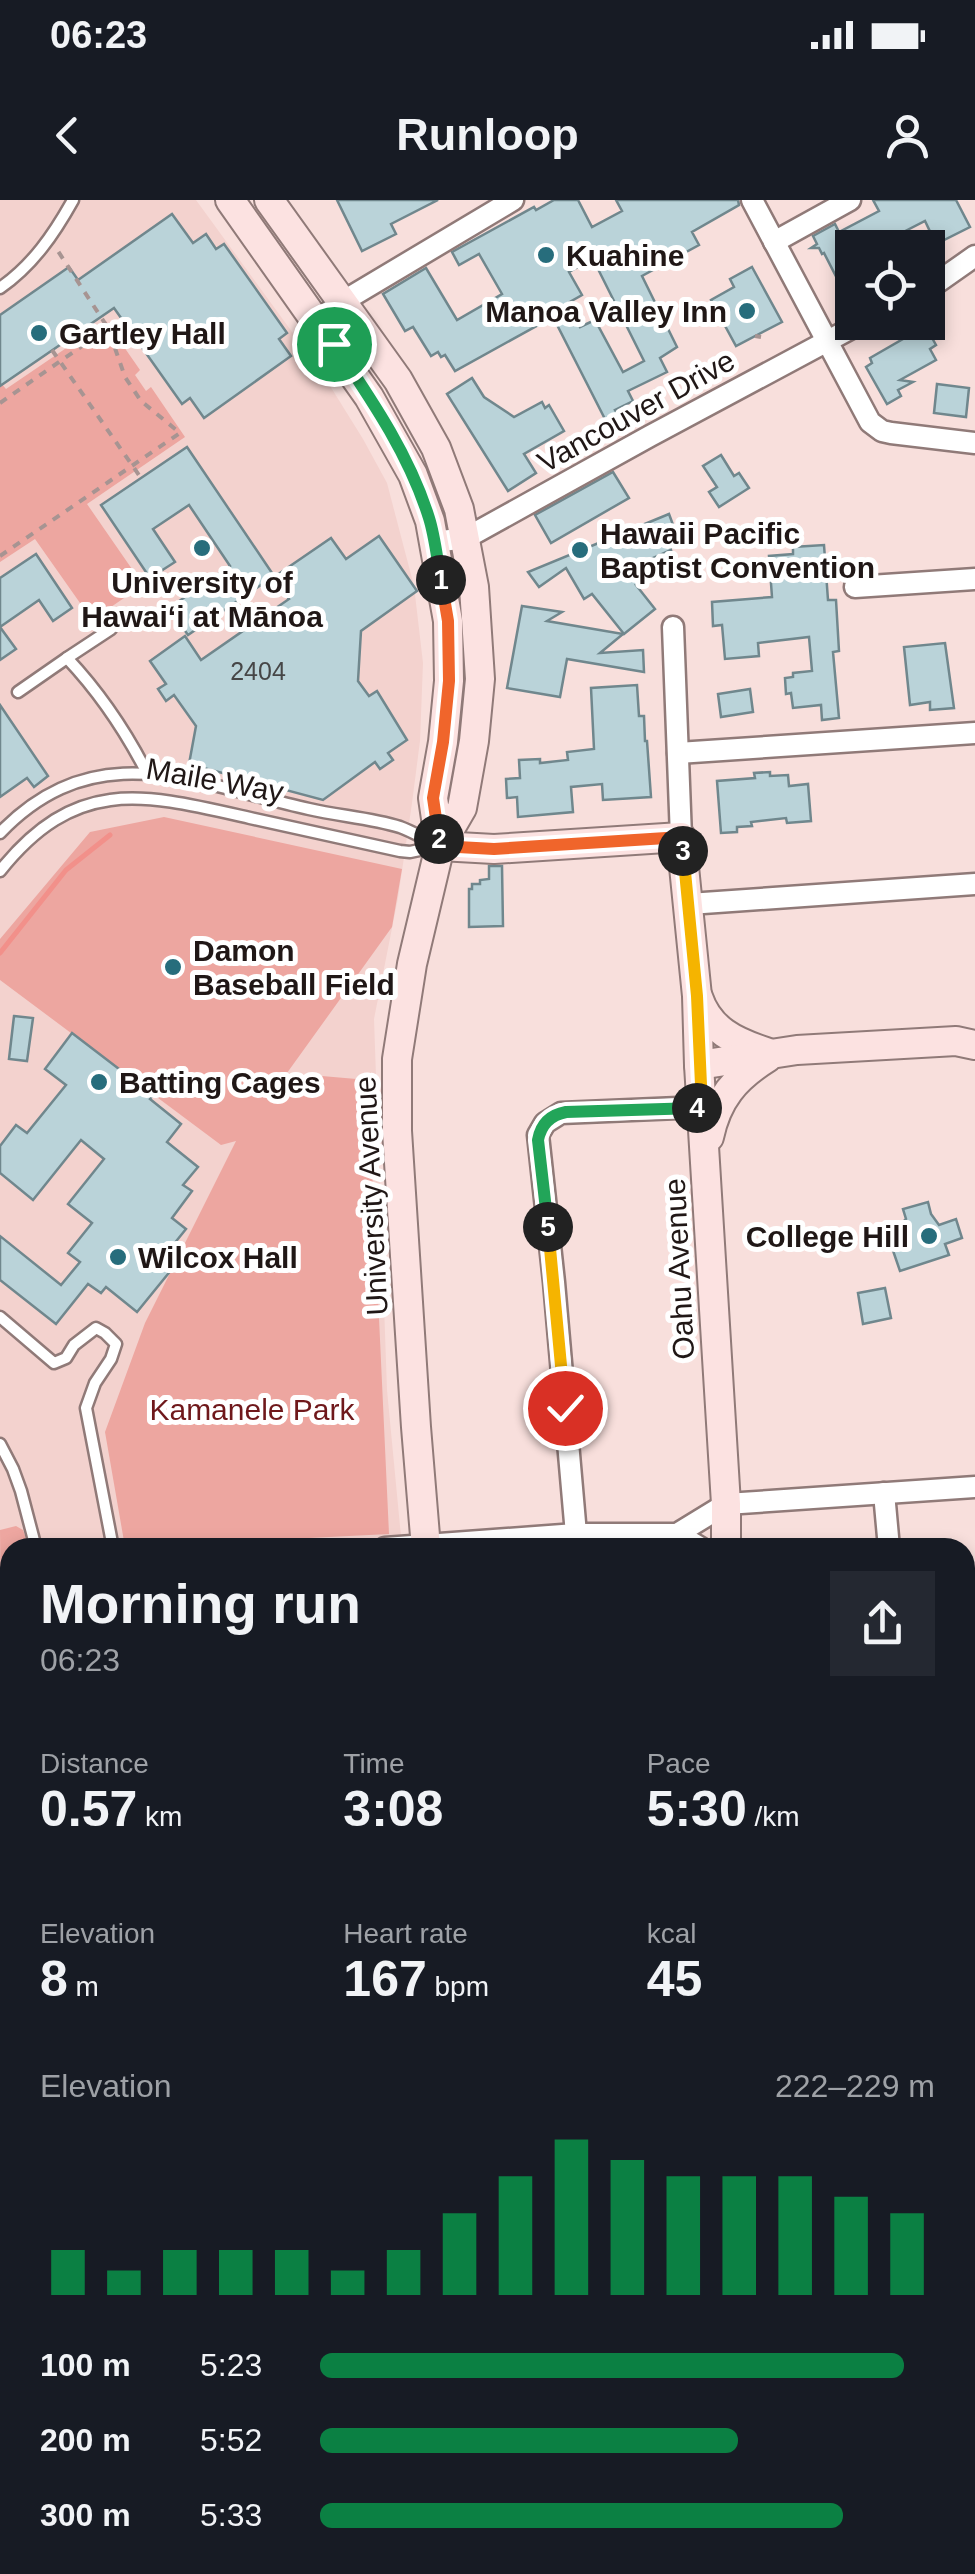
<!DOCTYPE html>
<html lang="en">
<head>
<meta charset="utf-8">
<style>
	body { margin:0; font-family:Helvetica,sans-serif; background:#242831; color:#f1f3f6; height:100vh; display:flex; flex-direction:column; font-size:38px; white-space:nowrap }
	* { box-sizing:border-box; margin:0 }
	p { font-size:32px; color:#9ea1a6 }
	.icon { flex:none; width:55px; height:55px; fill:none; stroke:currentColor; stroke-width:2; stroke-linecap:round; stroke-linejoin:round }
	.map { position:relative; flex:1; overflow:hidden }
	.drawer { position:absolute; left:0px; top:1338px; width:975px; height:1038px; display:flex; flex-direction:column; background:#171b24; border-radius:30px 30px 0 0; box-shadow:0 5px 15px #0003 }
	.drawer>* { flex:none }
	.tools { position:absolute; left:835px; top:30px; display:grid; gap:20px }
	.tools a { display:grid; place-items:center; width:110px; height:110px; border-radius:0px; background:#171b24; box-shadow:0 5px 15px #0003; font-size:50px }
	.pin { position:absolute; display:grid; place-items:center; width:85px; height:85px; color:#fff; margin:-42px; border:5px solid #fff; border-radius:50%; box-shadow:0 2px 10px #0007 }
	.km { position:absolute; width:50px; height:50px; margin:-25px; border-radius:50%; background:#222; color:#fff; font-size:28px; line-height:50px; text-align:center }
	.round { display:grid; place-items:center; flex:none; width:105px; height:105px; border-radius:0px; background:#242831 }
	.headline { display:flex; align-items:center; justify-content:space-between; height:170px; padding:0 40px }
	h1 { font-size:55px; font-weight:600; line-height:75px }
	.metrics { display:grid; grid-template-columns:repeat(3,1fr); gap:15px; height:170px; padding:10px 40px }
	.metrics div { display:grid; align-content:center }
	.metrics b { font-size:50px; font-weight:600 }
	.metrics small { font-size:28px; font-weight:400 }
	.metrics p { font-size:28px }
	.chart { height:280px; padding:20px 40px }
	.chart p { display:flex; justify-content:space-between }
	.chart svg { width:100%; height:180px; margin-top:10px; stroke:#0b8043; stroke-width:6 }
	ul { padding:0 40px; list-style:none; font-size:32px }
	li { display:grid; grid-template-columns:160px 120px 1fr; align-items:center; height:75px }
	li i { height:25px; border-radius:12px; background:#0b8043 }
	.status { display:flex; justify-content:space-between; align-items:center; height:70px; padding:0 50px; background:#171b24; direction:ltr }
	.status svg { height:28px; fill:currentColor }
	header { display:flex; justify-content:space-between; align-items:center; height:130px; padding:0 40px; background:#171b24; font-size:45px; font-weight:600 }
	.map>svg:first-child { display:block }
	.built { fill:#f3d2ce }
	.green { fill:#eda6a0 }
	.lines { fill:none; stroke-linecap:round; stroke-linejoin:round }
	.stream { stroke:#f2908a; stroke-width:5 }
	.building { fill:#bad3d9; stroke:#70878d; stroke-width:2.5; fill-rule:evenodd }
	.lane-casing { stroke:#907a78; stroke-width:15 }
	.street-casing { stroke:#907a78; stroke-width:25 }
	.secondary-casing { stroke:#907a78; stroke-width:32 }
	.path { stroke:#a79492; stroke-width:4; stroke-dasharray:8 8; stroke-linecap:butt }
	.lane { stroke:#fff; stroke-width:10 }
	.street { stroke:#fff; stroke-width:20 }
	.secondary { stroke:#fce2e1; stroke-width:28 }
	.split-1-casing { stroke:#fff; stroke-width:20 }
	.split-2-casing { stroke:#fff; stroke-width:20 }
	.split-3-casing { stroke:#fff; stroke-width:20 }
	.split-4-casing { stroke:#fff; stroke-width:20 }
	.split-5-casing { stroke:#fff; stroke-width:20 }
	.split-6-casing { stroke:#fff; stroke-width:20 }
	.split-1 { stroke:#22a559; stroke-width:12 }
	.split-2 { stroke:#f0652b; stroke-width:12 }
	.split-3 { stroke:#f0652b; stroke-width:12 }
	.split-4 { stroke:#f5b400; stroke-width:12 }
	.split-5 { stroke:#22a559; stroke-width:12 }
	.split-6 { stroke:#f5b400; stroke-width:12 }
	.poi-dot { fill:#276d7c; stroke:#fff; stroke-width:4 }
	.labels { text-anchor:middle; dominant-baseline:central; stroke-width:10; stroke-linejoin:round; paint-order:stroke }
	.number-label { font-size:25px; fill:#464647 }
	.poi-label { font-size:30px; font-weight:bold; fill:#201716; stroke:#fff; text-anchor:start }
	.street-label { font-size:30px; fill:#201716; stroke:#fff }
	.park-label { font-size:30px; fill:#6f181b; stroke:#fff }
</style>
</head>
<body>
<div class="status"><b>06:23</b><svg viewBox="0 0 49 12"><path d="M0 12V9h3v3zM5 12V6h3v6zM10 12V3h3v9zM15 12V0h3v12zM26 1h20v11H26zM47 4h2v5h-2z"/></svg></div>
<header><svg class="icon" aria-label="back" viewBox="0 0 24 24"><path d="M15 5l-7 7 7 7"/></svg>Runloop<svg class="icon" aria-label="person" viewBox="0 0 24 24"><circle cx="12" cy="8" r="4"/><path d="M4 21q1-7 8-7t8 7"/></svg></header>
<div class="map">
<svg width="975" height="2374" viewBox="0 0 975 2374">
	<rect width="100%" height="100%" fill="#f8dfdc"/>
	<path class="built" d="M0,0H196L322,173L363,239L387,283L414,386L423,463L420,541L412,603L398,698L374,819L387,1190L402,1347L10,1348V2203L0,2208Z"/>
	<g class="green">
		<path d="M106,121L140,170L135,175L146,191L151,187L185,237L87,304L143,385L92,420L35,339L0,362V182L6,189Z"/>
		<path d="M164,617L402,669L392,727L287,873L368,880L389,1334L125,1347L105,1232L145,1123L236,941L221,945L0,780V739L90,632Z"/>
		<path d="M16,1326L23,1330L29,1347L10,1348V1423H1L0,1330Z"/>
	</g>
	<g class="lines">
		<path class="stream" d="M0,753L66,670L110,635"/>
	</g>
	<g class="building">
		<path d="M337,0H438L391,24L396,34L362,51Z"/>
		<path d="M554,0H578L592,27L622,11L616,0H738L739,5L692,32L699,45L642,76L677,147L660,158L667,172L628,191L633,201L615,210L617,213L605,219L553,117L455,171L445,155L441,157L438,152L431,156L413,127L405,131L383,94L426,68L457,120L502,94L479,54L459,65L452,52L534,7L536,10ZM593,59L644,161L623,172L595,120L580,127L568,103L582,95L569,72Z"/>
		<path d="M873,0H956L970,27L936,44L925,21L882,43L884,48H844L852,64V85L843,90L824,53L822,54L819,48H811L817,44L813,36L835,24L839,32L879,11Z"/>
		<path d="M172,14L193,43L206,34L216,49L224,44L287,133L279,139L291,156L204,218L190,198L182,204L114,108L0,186V115L69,67L78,80Z"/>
		<path d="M752,67L782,122L736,146L711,100L734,87L730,79Z"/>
		<path d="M927,129L936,145L930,149L936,160L900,180L913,182L898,190L901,196L887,204L866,167L872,163L870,158L917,131L919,134Z"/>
		<path d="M472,178L484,197L514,217L542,202L545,208L549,205L564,231L524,254L536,273L508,291L447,194Z"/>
		<path d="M937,184L969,188L966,217L934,213Z"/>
		<path d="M187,247L274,376L188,435L169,408L230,366L189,305L153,329L175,362L150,378L101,305Z"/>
		<path d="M721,255L734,276L739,273L749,288L719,307L709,292L717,287L703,266Z"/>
		<path d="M613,272L629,298L551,343L535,315Z"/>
		<path d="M669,314L679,341L669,345L671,350L651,359L658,376L636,385L655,409L624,434L592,394L584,399L566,368L539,387L528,372Z"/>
		<path d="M379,336L417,391L361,431L358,481L369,496L377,491L407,540L388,553L393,560L380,569L375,562L323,600L189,564L196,526L174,495L166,501L158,489L166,484L150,461L185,436L201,460L289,399L274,377L331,338L346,359Z"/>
		<path d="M824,345L828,400H836L839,451L833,452L839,518L822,520L821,505L793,508L791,493L786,494L785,478L793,477V473L812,471L809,437L758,443L759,456L725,459L722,425L713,426L712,402L772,397L769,356L793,354V347Z"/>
		<path d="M36,354L72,408L53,421L39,400L0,427L16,449L0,460V378Z"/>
		<path d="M522,406L562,412L547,421L623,434L600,453L643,450L644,472L567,459L560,497L507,488Z"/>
		<path d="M945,443L954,508L930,510V502L910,505L904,447Z"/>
		<path d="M637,485L639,516H644L645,541H647L651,597L603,600L602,584L571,587L573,612L518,617L517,597L507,598L506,579L520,578L519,560L540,559V563L568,560L567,552L594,549L591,488Z"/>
		<path d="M750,489L753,512L721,517L718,494Z"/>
		<path d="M0,505L48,576L34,587L27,578L0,597Z"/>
		<path d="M770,572V576L788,575L789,586L808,584L811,621L787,623L786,618L751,622L752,626L737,627V632L721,633L717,581L755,578L754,573Z"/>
		<path d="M489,666H502L503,726L469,727V689H472V684H480V680L489,679Z"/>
		<path d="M14,816L33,818L27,861L9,859Z"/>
		<path d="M72,833L153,895L150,899L181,924L167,942L198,967L183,985L192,991L172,1018L186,1029L161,1060L172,1069L137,1112L106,1087L101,1093L88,1084L56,1124L0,1080V1036L61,1085L80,1062L68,1053L92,1023L68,1004L104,959L81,940L33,1000L0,973V946L16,925L27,933L66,885L45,869Z"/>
		<path d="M928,1002L931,1014L939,1025L956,1019L962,1038L945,1044L949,1055L900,1071L889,1039L905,1033L901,1024L906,1019L903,1009Z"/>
		<path d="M885,1088L891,1118L863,1124L858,1093Z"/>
	</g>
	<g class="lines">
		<g class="lane-casing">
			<g id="lane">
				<path d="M0,88C33,65 54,34 73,0"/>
				<path d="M67,458L111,429"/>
				<path d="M18,492L67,458C100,493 125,530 147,573"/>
				<path d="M0,633C96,533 196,584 309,609C339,616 371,618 400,627C411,631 423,638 434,643"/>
				<path d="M0,671C77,575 144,594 250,618C300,629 350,640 400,651L410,652L439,646"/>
				<path d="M0,1117L54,1163L66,1158L74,1145L96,1128L105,1133L116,1144L111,1159L95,1183L86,1208L113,1348"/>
				<path d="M0,1244L13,1269L21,1291L36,1348"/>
				<path d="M379,2365L380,2374"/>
			</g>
		</g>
		<g class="street-casing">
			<g id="street">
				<path d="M752,0L870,222L882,231L891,233L975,243"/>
				<path d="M774,42L850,0"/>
				<path d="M928,89L975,56"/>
				<path d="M316,122L342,102L513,0"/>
				<path d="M434,342L466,338L650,236L863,122"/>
				<path d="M855,387L975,379"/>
				<path d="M673,427L681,637"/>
				<path d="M678,553L975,533"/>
				<path d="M689,704L975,684"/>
				<path d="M884,1293L889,1348"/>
				<path d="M576,1334L554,1082L538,935L545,923L561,913L702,907"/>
				<path d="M677,1334L701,1348"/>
				<path d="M385,1348L576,1334H677L726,1304L975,1287"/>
				<path d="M975,1570L971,1588L966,1637L975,1820"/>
				<path d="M965,2089L975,2088"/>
				<path d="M0,2205L10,2199"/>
			</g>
		</g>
		<g class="secondary-casing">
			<g id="secondary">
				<path d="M230,0L369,197L413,275L430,321L448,421L449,481L443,542L433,598L440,646"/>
				<path d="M269,0L398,180L436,248L459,309L474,387L480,479L474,541L462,608L440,646L412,764L397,859V931L416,1227L426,1348"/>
				<path d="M440,646L494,649L681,637L697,796L699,865L726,1304V1348"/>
				<path d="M698,797C709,830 735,842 766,852"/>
				<path d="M699,865L797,850L956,841L975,845"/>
				<path d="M709,937C717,899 735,878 767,858"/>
				<path d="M489,2365L490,2374"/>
				<path d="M629,2374L637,2365"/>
			</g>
		</g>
		<g class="path">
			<path d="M755,136L761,137"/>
			<path d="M52,150L141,278"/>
			<path d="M0,203L108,128"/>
			<path d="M0,356L180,233L141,201L125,177L108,128L56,48"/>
		</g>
		<use href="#lane" class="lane"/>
		<use href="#street" class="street"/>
		<use href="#secondary" class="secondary"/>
	</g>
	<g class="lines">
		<g class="split-1-casing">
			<path id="split-1" d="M334,144C371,199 409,254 429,318C435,337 437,359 441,380"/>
		</g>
		<g class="split-2-casing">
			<path id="split-2" d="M439,639L433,598L443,542L449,481L448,421L441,380"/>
		</g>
		<g class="split-3-casing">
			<path id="split-3" d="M439,639L440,646L494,649L682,637L683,651"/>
		</g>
		<g class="split-4-casing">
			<path id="split-4" d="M683,651L697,796L702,907L697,908"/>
		</g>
		<g class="split-5-casing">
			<path id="split-5" d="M548,1027L538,940C541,924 550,915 566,912L697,908"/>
		</g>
		<g class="split-6-casing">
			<path id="split-6" d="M548,1027L565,1208"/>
		</g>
		<use href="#split-1" class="split-1"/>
		<use href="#split-2" class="split-2"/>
		<use href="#split-3" class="split-3"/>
		<use href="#split-4" class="split-4"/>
		<use href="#split-5" class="split-5"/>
		<use href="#split-6" class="split-6"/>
	</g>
	<g class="poi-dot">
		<circle cx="546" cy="55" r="10"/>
		<circle cx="747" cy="111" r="10"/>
		<circle cx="39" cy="133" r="10"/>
		<circle cx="202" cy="348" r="10"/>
		<circle cx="580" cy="350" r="10"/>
		<circle cx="173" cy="767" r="10"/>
		<circle cx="99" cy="882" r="10"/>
		<circle cx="929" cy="1036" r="10"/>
		<circle cx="118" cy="1057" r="10"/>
	</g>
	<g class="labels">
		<g class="number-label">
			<text x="258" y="471">2404</text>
		</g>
		<g class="poi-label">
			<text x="566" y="55">Kuahine</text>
			<text x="727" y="111" text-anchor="end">Manoa Valley Inn</text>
			<text x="59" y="133">Gartley Hall</text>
			<text x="600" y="333">Hawaii Pacific<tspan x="600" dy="34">Baptist Convention</tspan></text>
			<text x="202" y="382" text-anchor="middle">University of<tspan x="202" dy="34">Hawaiʻi at Mānoa</tspan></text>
			<text x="193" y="750">Damon<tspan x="193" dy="34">Baseball Field</tspan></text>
			<text x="119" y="882">Batting Cages</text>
			<text x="909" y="1036" text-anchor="end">College Hill</text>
			<text x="138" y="1057">Wilcox Hall</text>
		</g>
		<g class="street-label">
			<text transform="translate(636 211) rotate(-29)">Vancouver Drive</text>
			<text transform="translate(215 580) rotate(10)">Maile Way</text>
			<text transform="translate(371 996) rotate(-93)">University Avenue</text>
			<text transform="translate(679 1069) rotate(-93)">Oahu Avenue</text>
		</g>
		<g class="park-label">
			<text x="252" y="1209">Kamanele Park</text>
		</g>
	</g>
</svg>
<div class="tools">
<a><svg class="icon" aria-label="locate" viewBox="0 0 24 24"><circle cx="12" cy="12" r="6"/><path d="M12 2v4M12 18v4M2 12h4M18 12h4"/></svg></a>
</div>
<div class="pin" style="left:334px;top:144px;background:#1e9e55"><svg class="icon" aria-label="arrive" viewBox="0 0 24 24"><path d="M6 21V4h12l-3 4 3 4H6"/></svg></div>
<div class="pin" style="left:565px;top:1208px;background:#d93025"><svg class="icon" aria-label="check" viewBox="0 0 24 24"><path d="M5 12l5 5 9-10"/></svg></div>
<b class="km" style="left:441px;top:380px">1</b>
<b class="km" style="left:439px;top:639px">2</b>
<b class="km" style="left:683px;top:651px">3</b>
<b class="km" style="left:697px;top:908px">4</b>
<b class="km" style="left:548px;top:1027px">5</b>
<section class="drawer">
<div class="headline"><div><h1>Morning run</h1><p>06:23</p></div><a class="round"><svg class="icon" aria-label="share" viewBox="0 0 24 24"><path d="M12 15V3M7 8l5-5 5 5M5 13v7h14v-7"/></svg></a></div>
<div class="metrics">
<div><p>Distance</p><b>0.57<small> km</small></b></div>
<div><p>Time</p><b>3:08</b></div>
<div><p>Pace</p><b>5:30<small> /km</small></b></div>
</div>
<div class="metrics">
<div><p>Elevation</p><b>8<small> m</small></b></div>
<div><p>Heart rate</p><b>167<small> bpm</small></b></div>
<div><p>kcal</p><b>45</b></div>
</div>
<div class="chart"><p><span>Elevation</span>222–229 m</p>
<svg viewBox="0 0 160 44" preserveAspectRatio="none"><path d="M5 44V33M15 44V38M25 44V33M35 44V33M45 44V33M55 44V38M65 44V33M75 44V24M85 44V15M95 44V6M105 44V11M115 44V15M125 44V15M135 44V15M145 44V20M155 44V24"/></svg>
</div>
<ul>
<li><b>100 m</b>5:23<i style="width:95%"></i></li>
<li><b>200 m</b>5:52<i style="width:68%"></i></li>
<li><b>300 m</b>5:33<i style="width:85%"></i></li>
</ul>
</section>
</div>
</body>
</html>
